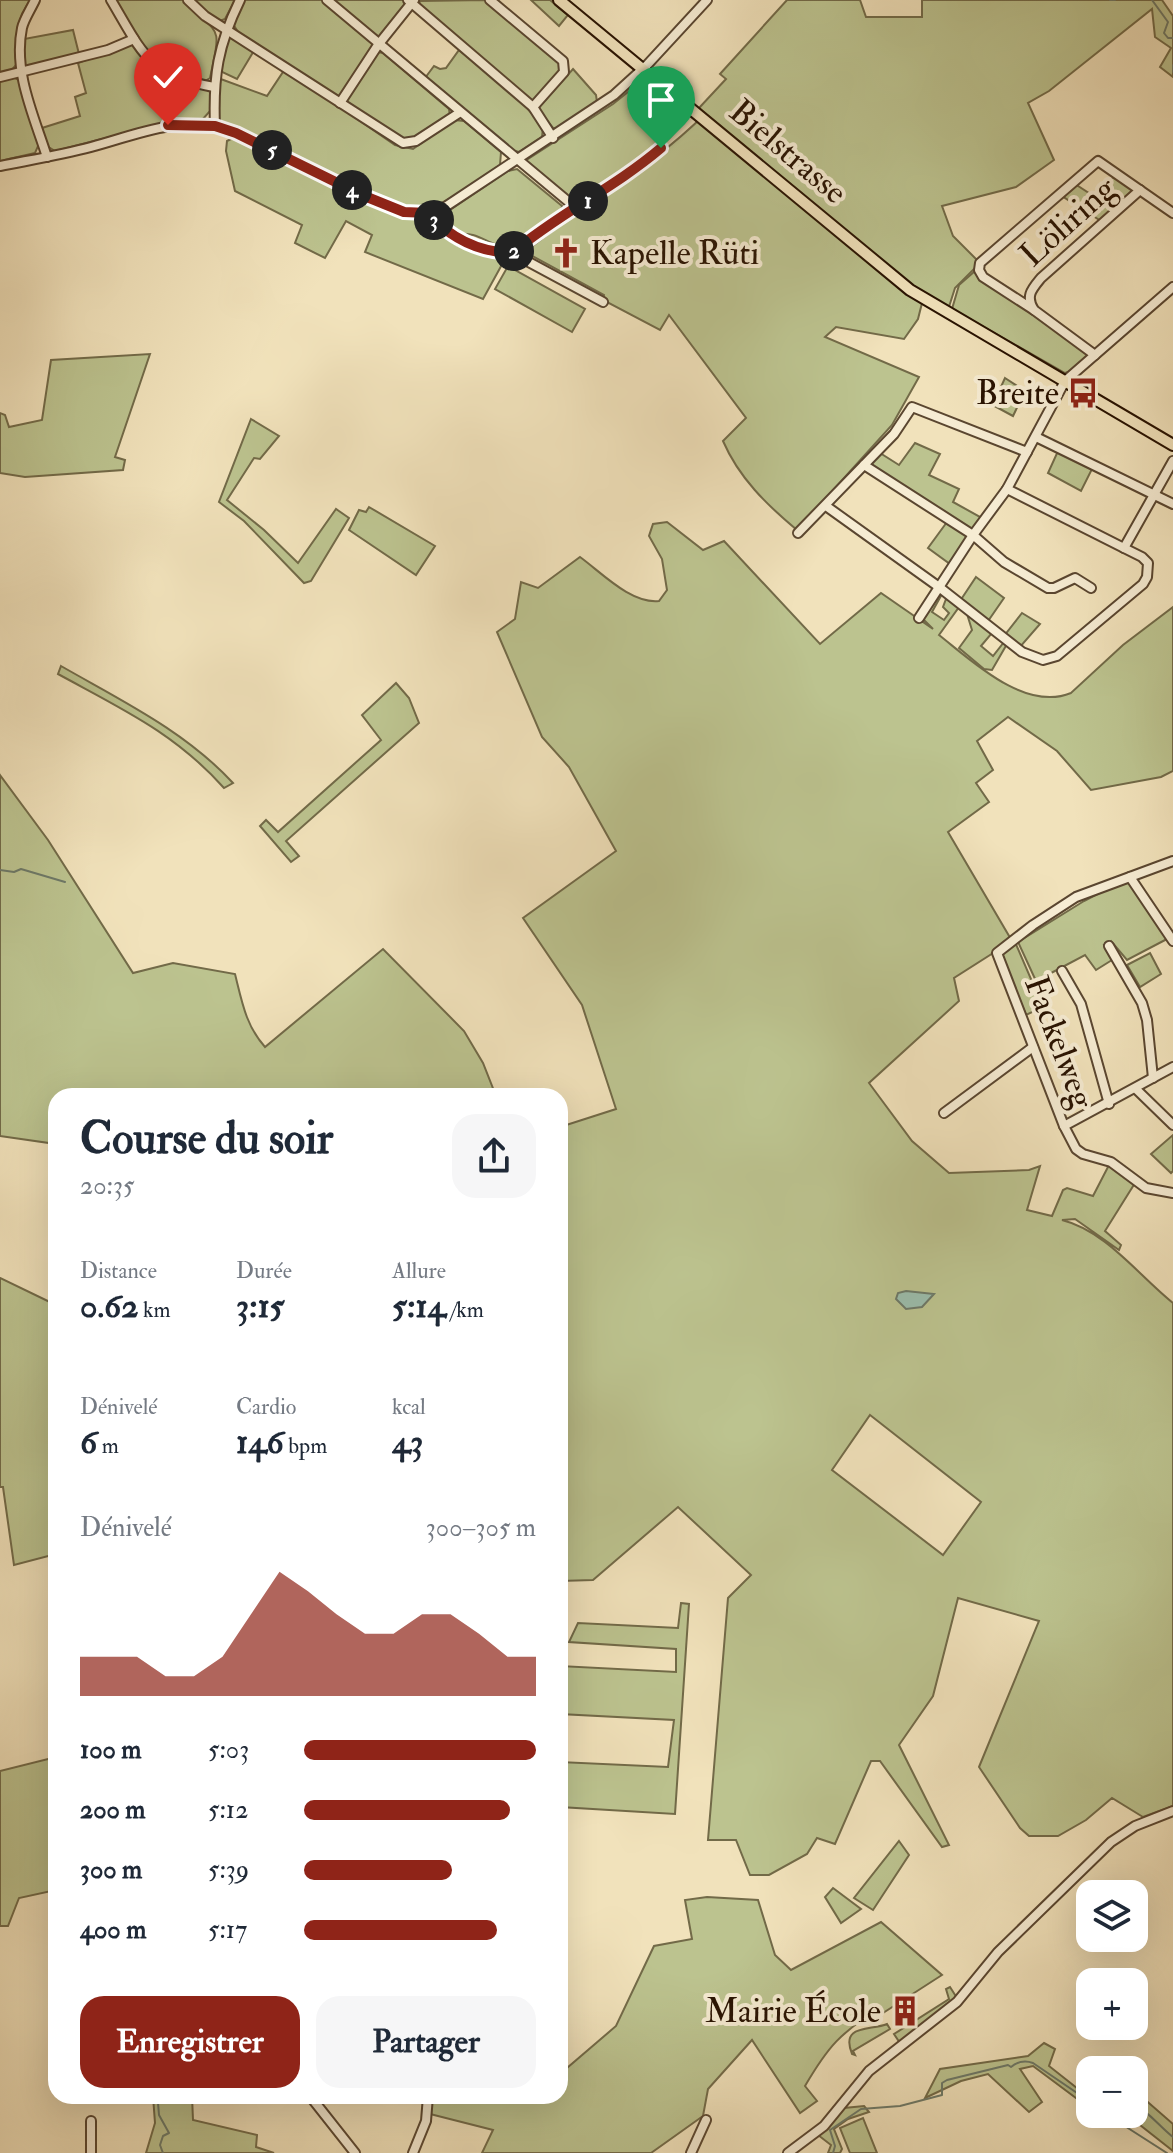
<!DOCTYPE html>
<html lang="fr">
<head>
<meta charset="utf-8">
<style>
	body { margin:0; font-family:"IM FELL Double Pica",serif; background:#f6f6f7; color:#1f2937; height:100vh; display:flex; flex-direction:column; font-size:30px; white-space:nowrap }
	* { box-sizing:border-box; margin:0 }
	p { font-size:26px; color:#747a83 }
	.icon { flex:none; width:44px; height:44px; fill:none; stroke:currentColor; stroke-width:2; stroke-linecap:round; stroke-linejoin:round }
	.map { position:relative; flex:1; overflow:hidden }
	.side { position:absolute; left:48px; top:1088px; width:520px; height:1016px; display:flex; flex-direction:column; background:#fff; border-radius:24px; box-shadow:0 8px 32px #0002 }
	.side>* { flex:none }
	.controls { position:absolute; left:1076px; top:1880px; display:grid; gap:16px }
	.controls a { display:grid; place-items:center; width:72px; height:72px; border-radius:16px; background:#fff; box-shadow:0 8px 32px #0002; font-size:40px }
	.pin { position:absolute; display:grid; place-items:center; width:68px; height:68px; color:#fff; margin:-82px -34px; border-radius:50% 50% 50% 0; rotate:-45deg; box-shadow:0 0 8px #0007 }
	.pin .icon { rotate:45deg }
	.km { position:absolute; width:40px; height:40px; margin:-20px; border-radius:50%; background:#222; color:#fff; font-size:22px; line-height:40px; text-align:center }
	.round { display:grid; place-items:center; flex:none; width:84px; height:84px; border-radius:24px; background:#f6f6f7 }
	.head { display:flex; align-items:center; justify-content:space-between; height:136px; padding:0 32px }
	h1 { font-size:44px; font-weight:700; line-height:60px }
	.stats { display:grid; grid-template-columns:repeat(3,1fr); gap:12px; height:136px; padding:8px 32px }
	.stats div { display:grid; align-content:center }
	.stats b { font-size:34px; font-weight:700 }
	.stats small { font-size:22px; font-weight:400 }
	.stats p { font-size:22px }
	.chart { height:224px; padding:16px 32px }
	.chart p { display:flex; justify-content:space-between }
	.chart svg { width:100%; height:144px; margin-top:8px; fill:#8f2418; opacity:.7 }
	.action { display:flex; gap:16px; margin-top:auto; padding:16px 32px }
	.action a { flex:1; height:92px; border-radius:24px; background:#8f2418; color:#fff; font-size:32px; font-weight:700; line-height:92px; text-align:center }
	.action a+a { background:#f6f6f7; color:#1f2937 }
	ul { padding:0 32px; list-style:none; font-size:26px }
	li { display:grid; grid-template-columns:128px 96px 1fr; align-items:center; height:60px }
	li i { height:20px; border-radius:10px; background:#8f2418 }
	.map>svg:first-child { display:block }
	.green { fill:#bcc38f; stroke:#726a48; stroke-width:2; fill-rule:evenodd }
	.water { fill:#9bbead; stroke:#6d7968; stroke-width:2 }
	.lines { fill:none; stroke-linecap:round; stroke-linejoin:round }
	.stream { stroke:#6d7968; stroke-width:2 }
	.minor-casing { stroke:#5a4630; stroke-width:12 }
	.major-casing { stroke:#281201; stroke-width:14 }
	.minor { stroke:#f6ecd3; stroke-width:8 }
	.major { stroke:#f1e2bb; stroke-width:10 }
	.route-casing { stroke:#fff; stroke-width:16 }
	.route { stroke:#8f2418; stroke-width:10 }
	.labels { text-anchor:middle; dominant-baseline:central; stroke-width:8; stroke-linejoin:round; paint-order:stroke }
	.street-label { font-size:34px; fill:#281201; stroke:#f6ecd3 }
	.poi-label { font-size:34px; fill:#281201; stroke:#f6ecd3; text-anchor:end }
</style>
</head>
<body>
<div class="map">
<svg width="1173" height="2153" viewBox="0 0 1173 2153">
	<rect width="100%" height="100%" fill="#f1e2bb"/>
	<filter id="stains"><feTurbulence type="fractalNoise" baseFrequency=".0025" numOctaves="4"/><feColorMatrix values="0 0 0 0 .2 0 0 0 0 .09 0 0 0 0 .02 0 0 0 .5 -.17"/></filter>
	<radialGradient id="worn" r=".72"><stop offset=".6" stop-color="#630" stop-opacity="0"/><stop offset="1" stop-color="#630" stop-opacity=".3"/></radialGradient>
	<g class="green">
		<path d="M0,0H30L22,14L17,31L16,65L11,71L0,74Z"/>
		<path d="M115,0H183C220,38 222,21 210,78L202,83L164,69L139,43Z"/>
		<path d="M191,0H235L225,19L217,22Z"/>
		<path d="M243,0H322L372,43L373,50L339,98L238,32L233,24Z"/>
		<path d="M333,0H404L408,4L379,40Z"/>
		<path d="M487,0L559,59V75L532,101L421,7L419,1Z"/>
		<path d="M531,0H550L568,15L559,26Z"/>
		<path d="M787,0H860L866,17H922V0H1162L1173,16V77L1160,67L1171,48L1155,37L1152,9L1049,91L1028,103L1054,160L1016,187L942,206L953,236L980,263L955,288L947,313L923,299L918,319L904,339L836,327L825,337L919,377L892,425L797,530C767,505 739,478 723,441L746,418L669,315L660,330L603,300L604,295L525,252C585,203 650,169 705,114L699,108L726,79L720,74Z"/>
		<path d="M73,30L79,54L31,67L24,66V39Z"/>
		<path d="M230,37L255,49L237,79L220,71L226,40Z"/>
		<path d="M132,43L166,79L201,87L210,92L211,110L202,120L168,122L55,151L47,146L42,128L80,116L75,97L86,93L78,63Z"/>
		<path d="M459,50C489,73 521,97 543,127L542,137L519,152L508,149L425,78L434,66L440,69L446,68Z"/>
		<path d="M378,52L383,53L449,109L450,116L415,139L406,141L343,102Z"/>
		<path d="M285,69L395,145L413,149L454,120L464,121L501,152L500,165C481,177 452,200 432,208C401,220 273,147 239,130L218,123V78L267,96Z"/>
		<path d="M573,69L596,95L597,102L558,129L553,128L540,112L539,107Z"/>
		<path d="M13,77L19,80L39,144L35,153L0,161V80Z"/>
		<path d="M643,80L689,115C662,154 615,180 576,205L525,161L613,104Z"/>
		<path d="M233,138L397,216H426L431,221L432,232L505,259L483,299L365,252L372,235L346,221L325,258L295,243L302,225L235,191L226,151L227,141Z"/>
		<path d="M517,169L562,206L561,213L508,246C487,247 482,231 455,234L441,223L444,214L508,171Z"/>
		<path d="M1115,176L1134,190L1101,221L1062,196L1075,184L1092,195Z"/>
		<path d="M508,266L585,309L572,332L495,289Z"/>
		<path d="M975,271L979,278L1087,352V357L1071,371L1065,373L952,309L959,285Z"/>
		<path d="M150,354L115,457L125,460L123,470L25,477L0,473V413L5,415L9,427L42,420L51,360Z"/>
		<path d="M1005,378L1025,391L1013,416L987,402L994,385L1000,389Z"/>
		<path d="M251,419L279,436L260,459L254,458L227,500L264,530L298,563L336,509L349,518L311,581L304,583L244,521L219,502Z"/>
		<path d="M915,443L940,454L929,475L959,489L953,502L982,518L972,530L871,465V462L880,453L899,465Z"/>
		<path d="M1058,451L1093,467L1081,491L1048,473Z"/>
		<path d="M369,507L435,546L416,575L349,530L359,510L366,512Z"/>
		<path d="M667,522L703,550L724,541L820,644L881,593L933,629L923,619L938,594H942L932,612L944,620L949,613L943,607L946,599L959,607L939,635C972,661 1025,712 1071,693L1123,645L1173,607V771L1161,777L1091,790L1057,751L1008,717L977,741L993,770L976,783L989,802L948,832L1012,941L954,978L959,1001L869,1083L912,1141L949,1173L1029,1170L1040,1166L1027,1210L1052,1216L1063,1190L1067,1188L1093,1196L1109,1165L1135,1183L1105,1231L1121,1245L1119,1250L1075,1219L1062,1220C1106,1231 1138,1275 1173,1303V1806L1143,1817L1112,1798L1086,1820L1058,1836H1029L1020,1828L979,1767L1039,1621L958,1598L933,1696L899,1745L949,1845L942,1847L880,1761H871L835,1844L817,1838L807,1854L769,1875H750L736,1840H708L728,1598L751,1575L678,1507L593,1580L560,1581V1127L616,1109L582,1005L523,918L616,851L569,767L542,737L497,632L515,619L521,582L538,588L580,557C602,573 631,604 659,601L667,590L662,559L649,536L653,524ZM870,1415L981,1502L943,1555L832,1470Z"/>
		<path d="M947,522L966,534L967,539L950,564L928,548Z"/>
		<path d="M976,577L1004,598L986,624L960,601Z"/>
		<path d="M1022,613L1040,624L1020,647L1004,636Z"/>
		<path d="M967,614L992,633L981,646L993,656L1004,642L1007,644L992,670L984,669L959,648L972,630Z"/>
		<path d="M61,666C122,701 185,731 233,783L224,788C175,733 122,709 58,674Z"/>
		<path d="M396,683L409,698L419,723L286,841L299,856L291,862L260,826L266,820L278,832L381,740L362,715Z"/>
		<path d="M0,775L48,840L133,973L173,963L235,974C242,1002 246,1026 265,1047L383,949L464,1031L483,1063L496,1096H56V1144L0,1136Z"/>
		<path d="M1130,877L1167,939L1127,960L1111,941L1104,945L1112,960L1096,970L1085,955L1036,981L1018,942L1084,901Z"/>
		<path d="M1015,942L1043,1007L1026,1015L1001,955Z"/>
		<path d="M1150,953L1161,974L1140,987L1127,965Z"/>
		<path d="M1173,1135V1171L1171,1173L1151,1154Z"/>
		<path d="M0,1278L56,1305V1554L14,1565L3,1487H0Z"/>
		<path d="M681,1603L689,1604L675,1814L560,1807V1762L668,1767L674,1720L560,1714V1666L676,1672V1649L569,1642L578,1623L678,1628Z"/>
		<path d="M56,1757V1890L19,1898L8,1926H0V1771Z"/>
		<path d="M899,1841L909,1855L873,1910L854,1898Z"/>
		<path d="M833,1888L861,1909L841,1923L825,1897Z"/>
		<path d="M707,1897L758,1900L775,1955L791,1970L881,1922L942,1975L883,2013L879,2008C840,2034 829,2045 805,2086L817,2101L800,2113L752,2040L708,2089L703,2116L651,2153H482L493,2130L430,2114L432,2096H560V2074L616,2026L654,1946L692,1939L685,1900Z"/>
		<path d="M950,1987L957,1998L900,2043L894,2034L949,1999L946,1989Z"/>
		<path d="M887,2024L890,2029L853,2051L855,2055L852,2054C840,2024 870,2031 887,2024Z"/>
		<path d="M1044,2043L1055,2049L1049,2066L1087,2096H1090V2101H1080L1033,2066L1020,2069L1042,2102L1029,2112L988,2074L961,2081L925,2098L940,2069L1028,2056Z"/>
		<path d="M1134,2090L1173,2124V2151L1126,2114H1134Z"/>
		<path d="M153,2096H192L193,2120L257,2135L256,2147L274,2153H146L155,2123Z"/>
		<path d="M864,2106L869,2112L848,2119L834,2129L842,2149L840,2153H828L831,2145L818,2135L844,2108Z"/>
		<path d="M863,2118L877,2153H850L840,2128Z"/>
	</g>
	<path class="water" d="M906,1291L934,1294L922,1307L906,1309L896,1299L898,1293Z"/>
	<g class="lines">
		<g class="stream">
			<path d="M1110,0H1115"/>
			<path d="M1152,0L1168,22L1164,33L1168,38H1173"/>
			<path d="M1173,65V72"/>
			<path d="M0,870L14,872L21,869L65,882"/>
			<path d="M1085,2099L1090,2104"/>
			<path d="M1134,2104C1149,2112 1160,2127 1173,2137"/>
			<path d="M1106,2114L1167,2153"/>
			<path d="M163,2153L160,2145L163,2136L169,2133L159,2115L158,2103L165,2096"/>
			<path d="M833,2153L835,2146L830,2130L861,2109L900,2106L942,2095V2083L947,2080L1008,2065L1011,2067C1017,2062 1025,2060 1033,2063L1080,2095"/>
		</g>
		<g class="minor-casing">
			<g id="minor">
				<path d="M35,0C31,9 24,19 22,28C13,72 34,116 47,157"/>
				<path d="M111,0C143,54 148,75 214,87"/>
				<path d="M188,0L205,16L403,143L416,141L459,113"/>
				<path d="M327,0L576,208"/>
				<path d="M408,0L533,107L553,138"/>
				<path d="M490,0L563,61L564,72L533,107"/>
				<path d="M0,77L108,50L134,39"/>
				<path d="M340,103L378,45L414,0"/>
				<path d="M215,126C213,76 218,45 240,0"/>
				<path d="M0,166C30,160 61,155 91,147C147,132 177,114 236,133L364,196L404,212L428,213L446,232L460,241L501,253H512L603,302"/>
				<path d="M427,213L445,207L614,95L647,65L707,0"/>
				<path d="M512,253C558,214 613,186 661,148"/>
				<path d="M1034,310L983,277L979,270L980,263L1098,161L1173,213"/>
				<path d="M1095,355L1034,310C1025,296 1032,289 1041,278L1140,190"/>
				<path d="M1036,437L1173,504"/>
				<path d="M864,465L973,535L1004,562L1048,588H1054L1075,578L1091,588"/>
				<path d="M826,506L939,587L1022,652L1043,660L1057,656L1143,584L1147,577L1148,563L1142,557L1124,548L1007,489"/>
				<path d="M798,533L894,434L912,407L1027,452"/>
				<path d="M1124,548L1173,461"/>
				<path d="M919,618L973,535L1007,489L1065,381L1173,287"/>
				<path d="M1173,861L1076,897L1033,925L997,953L1064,1126L1076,1149L1083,1154L1111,1162L1146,1188L1173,1193"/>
				<path d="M1130,877L1173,941"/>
				<path d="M1109,946L1142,1003L1147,1020L1153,1078"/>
				<path d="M1062,971L1081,1004L1109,1104"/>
				<path d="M1136,1089L1173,1125"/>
				<path d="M944,1113L1033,1047"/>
				<path d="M1064,1126L1173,1067"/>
				<path d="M310,2096L355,2153"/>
				<path d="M91,2153V2121"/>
				<path d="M413,2153L426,2121L428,2096"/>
				<path d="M691,2153L706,2120"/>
				<path d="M788,2153L824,2126L869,2071L957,2002L998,1952L1111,1842L1135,1826L1173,1811"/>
			</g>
		</g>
		<g class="major-casing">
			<path id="major" d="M559,0L910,290L1173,445"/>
		</g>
		<use href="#minor" class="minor"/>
		<use href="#major" class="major"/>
	</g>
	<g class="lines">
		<g class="route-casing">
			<path id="route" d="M168,125L215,126L236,133L362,195L404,212L428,213C451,239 478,252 512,253C558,214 614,188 661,148"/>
		</g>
		<use href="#route" class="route"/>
	</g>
	<defs>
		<g id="church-bare" transform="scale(2.4)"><path d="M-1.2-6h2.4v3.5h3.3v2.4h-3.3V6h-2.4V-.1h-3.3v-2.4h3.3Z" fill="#8f2418" stroke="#f6ecd3" stroke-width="2.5" paint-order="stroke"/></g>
		<g id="bus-bare" transform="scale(2.4)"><path d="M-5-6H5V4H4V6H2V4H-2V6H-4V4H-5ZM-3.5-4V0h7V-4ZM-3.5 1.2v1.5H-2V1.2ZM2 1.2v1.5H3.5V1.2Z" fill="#8f2418" stroke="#f6ecd3" stroke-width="2.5" paint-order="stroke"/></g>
		<g id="building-bare" transform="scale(2.4)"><path d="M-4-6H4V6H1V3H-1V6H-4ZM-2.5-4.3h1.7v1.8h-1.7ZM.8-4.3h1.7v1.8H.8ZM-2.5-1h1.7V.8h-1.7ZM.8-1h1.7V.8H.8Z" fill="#8f2418" stroke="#f6ecd3" stroke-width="2.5" paint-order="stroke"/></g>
	</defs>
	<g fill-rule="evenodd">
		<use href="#church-bare" x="566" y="253"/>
		<use href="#bus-bare" x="1083" y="393"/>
		<use href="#building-bare" x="905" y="2011"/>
	</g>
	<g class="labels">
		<g class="street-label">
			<text transform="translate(788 152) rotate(40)">Bielstrasse</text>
			<text transform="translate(1068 222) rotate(-42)">Löliring</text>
			<text transform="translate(1059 1042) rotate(69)">Fackelweg</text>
		</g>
		<g class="poi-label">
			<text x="590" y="253" text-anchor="start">Kapelle Rüti</text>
			<text x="1059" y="393">Breite</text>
			<text x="881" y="2011">Mairie École</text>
		</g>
	</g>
	<rect width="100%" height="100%" filter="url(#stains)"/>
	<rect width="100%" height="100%" fill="url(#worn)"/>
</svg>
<div class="controls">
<a><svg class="icon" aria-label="layers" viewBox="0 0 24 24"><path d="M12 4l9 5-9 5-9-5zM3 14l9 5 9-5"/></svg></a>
<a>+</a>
<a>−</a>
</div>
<div class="pin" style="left:661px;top:148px;background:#1e9e55"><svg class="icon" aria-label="arrive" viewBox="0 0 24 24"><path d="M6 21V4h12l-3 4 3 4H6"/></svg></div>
<div class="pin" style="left:168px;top:125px;background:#d93025"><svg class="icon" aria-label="check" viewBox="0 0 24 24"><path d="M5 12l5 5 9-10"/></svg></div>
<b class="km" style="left:588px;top:201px">1</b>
<b class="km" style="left:514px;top:251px">2</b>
<b class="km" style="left:434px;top:220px">3</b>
<b class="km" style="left:352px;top:190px">4</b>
<b class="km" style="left:272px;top:150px">5</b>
<section class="side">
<div class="head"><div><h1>Course du soir</h1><p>20:35</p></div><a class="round"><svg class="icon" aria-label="share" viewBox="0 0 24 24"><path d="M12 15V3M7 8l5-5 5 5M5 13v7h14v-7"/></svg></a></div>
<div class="stats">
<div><p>Distance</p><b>0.62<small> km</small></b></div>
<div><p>Durée</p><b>3:15</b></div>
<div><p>Allure</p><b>5:14<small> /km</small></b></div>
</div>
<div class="stats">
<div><p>Dénivelé</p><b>6<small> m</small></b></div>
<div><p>Cardio</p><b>146<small> bpm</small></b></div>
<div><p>kcal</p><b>43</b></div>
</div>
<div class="chart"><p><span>Dénivelé</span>300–305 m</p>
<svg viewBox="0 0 160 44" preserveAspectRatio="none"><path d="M0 44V32L10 32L20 32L30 38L40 38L50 32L60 19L70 6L80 12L90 19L100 25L110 25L120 19L130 19L140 25L150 32L160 32V44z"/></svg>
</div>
<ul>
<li><b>100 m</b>5:03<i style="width:100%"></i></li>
<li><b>200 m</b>5:12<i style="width:89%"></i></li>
<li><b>300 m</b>5:39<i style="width:64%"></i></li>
<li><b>400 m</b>5:17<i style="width:83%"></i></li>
</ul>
<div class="action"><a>Enregistrer</a><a>Partager</a></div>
</section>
</div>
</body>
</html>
